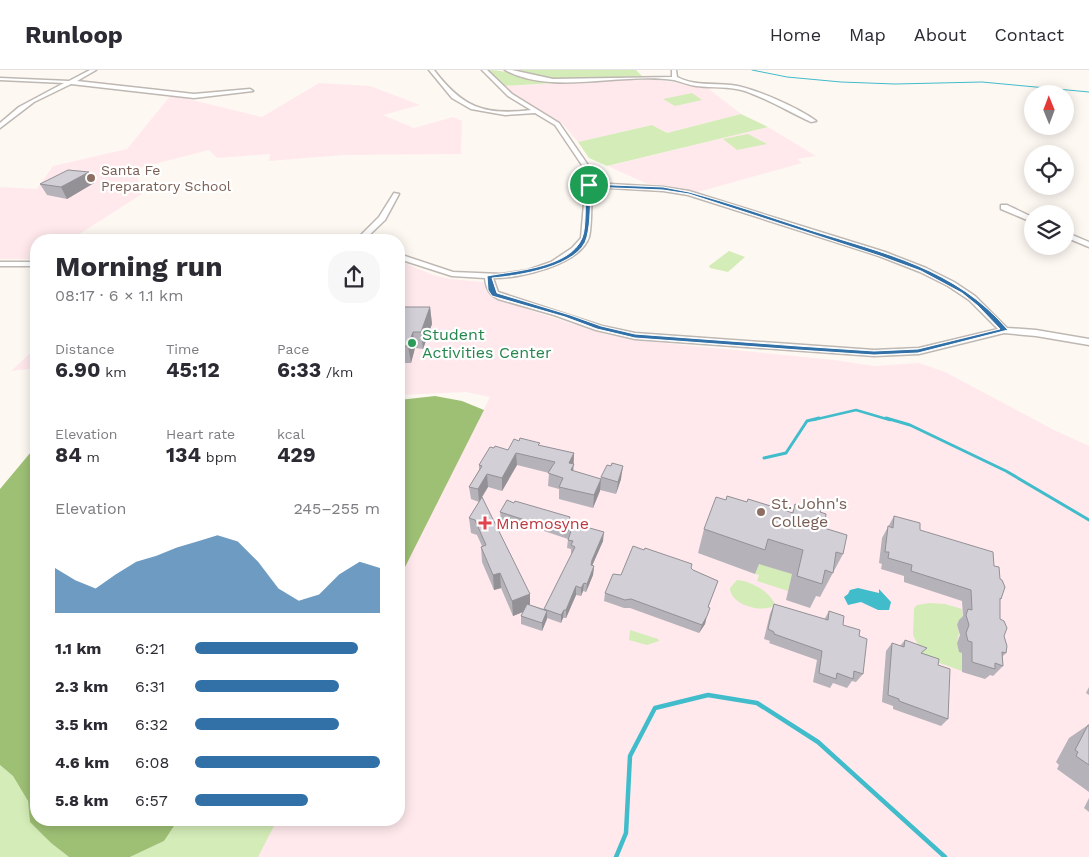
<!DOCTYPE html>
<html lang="en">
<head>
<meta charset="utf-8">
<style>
	body { margin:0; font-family:"Work Sans",sans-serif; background:#f7f7f7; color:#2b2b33; height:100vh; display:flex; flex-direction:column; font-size:19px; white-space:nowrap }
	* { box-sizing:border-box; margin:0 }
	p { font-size:16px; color:#7c7c81 }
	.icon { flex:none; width:28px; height:28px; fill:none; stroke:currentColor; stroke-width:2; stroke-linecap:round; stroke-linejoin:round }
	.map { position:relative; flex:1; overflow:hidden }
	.details { position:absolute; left:30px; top:164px; width:375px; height:592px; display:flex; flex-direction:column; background:#fff; border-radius:20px; box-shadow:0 2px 12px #0003 }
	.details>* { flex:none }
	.needle { width:32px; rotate:359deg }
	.controls { position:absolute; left:1024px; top:15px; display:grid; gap:10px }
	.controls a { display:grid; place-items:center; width:50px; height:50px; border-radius:50%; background:#fff; box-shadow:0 2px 12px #0003; font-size:25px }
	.pin { position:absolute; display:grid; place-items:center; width:42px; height:42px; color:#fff; margin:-21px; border:2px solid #fff; border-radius:50%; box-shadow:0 1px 5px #0007 }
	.round { display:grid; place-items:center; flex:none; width:52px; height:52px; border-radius:20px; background:#f7f7f7 }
	.overview { display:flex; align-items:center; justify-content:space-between; height:85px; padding:0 25px }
	h1 { font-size:28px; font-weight:700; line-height:38px }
	.stats { display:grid; grid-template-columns:repeat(3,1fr); gap:8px; height:85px; padding:5px 25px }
	.stats div { display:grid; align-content:center }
	.stats b { font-size:21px; font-weight:700 }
	.stats small { font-size:14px; font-weight:400 }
	.stats p { font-size:14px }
	.chart { height:140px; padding:10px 25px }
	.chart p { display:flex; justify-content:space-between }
	.chart svg { width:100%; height:90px; margin-top:5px; fill:#3171a7; opacity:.7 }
	ul { padding:0 25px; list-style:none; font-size:16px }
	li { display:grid; grid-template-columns:80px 60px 1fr; align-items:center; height:38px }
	li i { height:12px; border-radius:6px; background:#3171a7 }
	header { display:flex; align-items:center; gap:30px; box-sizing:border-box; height:70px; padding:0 25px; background:#fff; border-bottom:1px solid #e1e1e2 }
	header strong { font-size:24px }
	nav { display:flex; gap:28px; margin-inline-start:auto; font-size:18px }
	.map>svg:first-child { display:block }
	.education { fill:#ffe9ec }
	.green { fill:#d4ecb8 }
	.forest { fill:#9ec075 }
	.water { fill:#41bccb }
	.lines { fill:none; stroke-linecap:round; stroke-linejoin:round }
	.stream-far3 { stroke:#41bccb; stroke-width:1 }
	.stream-far2 { stroke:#41bccb; stroke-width:2.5 }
	.stream-far1 { stroke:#41bccb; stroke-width:3 }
	.stream { stroke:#41bccb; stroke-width:4.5 }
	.minor-casing { stroke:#bfb8b2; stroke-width:3 }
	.minor { fill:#fff; fill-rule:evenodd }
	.wall { fill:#b5b2b9 }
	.shaded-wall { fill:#939196 }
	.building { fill:#d2cfd7; stroke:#939196 }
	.route { fill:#3171a7; stroke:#fff; fill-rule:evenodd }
	.education-dot { fill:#8d6e63; stroke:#fff; stroke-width:2 }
	.leisure-dot { fill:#2e9e5b; stroke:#fff; stroke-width:2 }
	.health-dot { fill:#e0444e; stroke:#fff; stroke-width:2 }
	.labels { text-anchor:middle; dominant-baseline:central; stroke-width:4.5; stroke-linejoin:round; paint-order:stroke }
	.far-education-label { font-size:14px; fill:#785e54; stroke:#fff; text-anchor:start }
	.leisure-label { font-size:16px; fill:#27864d; stroke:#fff; text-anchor:start }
	.education-label { font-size:16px; fill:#785e54; stroke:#fff; text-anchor:start }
	.health-label { font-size:16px; fill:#be3a42; stroke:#fff; text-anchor:start }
</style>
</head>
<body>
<header>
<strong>Runloop</strong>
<nav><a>Home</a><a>Map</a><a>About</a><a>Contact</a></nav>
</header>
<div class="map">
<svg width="1089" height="787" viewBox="0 0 1089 787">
	<rect width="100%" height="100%" fill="#fef8f3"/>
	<g class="education">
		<path d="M648,9L705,16L741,44L667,63L652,55L578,72L562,53L516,26L503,16Z"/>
		<path d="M319,13L370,16L420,35L383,45L414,58L453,47L462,51L461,84L343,85L269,91L270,84L217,88L209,80L135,99L142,124L70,170H36V189H0V117L37,119L53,96L127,79L171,25L262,47Z"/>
		<path d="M768,57L816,86L797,89L802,93L698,122L645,113L608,96Z"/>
		<path d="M399,191L433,205L450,209L483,212L487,222L529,240L608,265L644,271L834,290L874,296L919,293L945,302L1056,361L1089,376V787H258L276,750H399V508L490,327L466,322L399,325Z"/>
		<path d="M36,278V298L11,301Z"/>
	</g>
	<g class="green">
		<path d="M488,0C511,0 533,11 556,13L503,16Z"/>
		<path d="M513,0H636L642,6L553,10Z"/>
		<path d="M692,23L702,30L675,36L663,29Z"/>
		<path d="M741,44L768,57L607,96L589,88L578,72L652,55L667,63Z"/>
		<path d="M748,64L767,74L737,80L723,69Z"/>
		<path d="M729,181L745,187L728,202L710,198L709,196Z"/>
		<path d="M758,493L792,504L788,521L757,511L759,505L755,504Z"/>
		<path d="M737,510C751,511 771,522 775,535C763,544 730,535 730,518Z"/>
		<path d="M930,533L945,534L962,539L963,551L957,555L959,563L957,573L962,583V601L920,586L923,585L913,565L914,538L917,535Z"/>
		<path d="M630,560L658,569L659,571L647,575L629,570Z"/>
		<path d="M0,695L13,706L28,731L31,752L51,773L69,787H0Z"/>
		<path d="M178,750H277L258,787H130L164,771Z"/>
	</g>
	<g class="forest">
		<path d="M435,326L462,331L484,340L399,509V330Z"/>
		<path d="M36,376V750H178L164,771L130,787H69L51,773L30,752L28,731L13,706L0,695V419Z"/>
	</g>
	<path class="water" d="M858,518L879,523V519L891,532L889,540H878L861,532L848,535L844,527L848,524L850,520Z"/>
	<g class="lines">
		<path class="stream-far3" d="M752,0L787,7L841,12L895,14L982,12L1089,22"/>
		<path class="stream-far2" d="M813,350L856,340L890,350"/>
		<g class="stream-far1">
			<path d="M886,348L910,355L1006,401L1089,450"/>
			<path d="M764,388L786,383L807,351L819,348"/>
		</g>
		<path class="stream" d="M616,787L626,763L630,686L655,638L708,625L757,633L818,672L945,787"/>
		<g class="minor-casing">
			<g id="minor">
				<path d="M90,0H96L77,11L194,24L250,19L253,21L194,28L71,14L34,32L0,58V53L19,37L64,13L0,10V8L69,11Z"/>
				<path d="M429,0H434C462,37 484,46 531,40L508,26L482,0H487L512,24L559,53L590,98L592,113L663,117L689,121L885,182L926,198L954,212L975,226L1007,258L1036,260L1089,269V275L1036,266L1004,263L919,284L874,286L635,269L596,260L554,245L498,229C489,224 486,218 485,208L452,206L399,189V184L453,202L501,204L528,200L551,192L572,178L581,168L586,110L584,98L555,55L535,43L505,45L471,39L452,28ZM592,117L663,121L688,125L879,186L920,202L948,216L969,230L998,259L919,278L874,280L635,263L602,256L498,222L493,208C518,209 580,195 589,167C592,156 591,130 592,117Z"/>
				<path d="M505,0H512L553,9L672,7V0H676L677,7C694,16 712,13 731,15C752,17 799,38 816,51L811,52C789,42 768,29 745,21C729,16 713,18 696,16C689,15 682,12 674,10C622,2 552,26 505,0Z"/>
				<path d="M394,123L399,124L385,150L364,170H356L379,147Z"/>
				<path d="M1001,135H1007L1032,147V152L1001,139Z"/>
				<path d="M1065,162L1089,172V177L1065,167Z"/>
				<rect x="0" y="192" width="36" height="4"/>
			</g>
		</g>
		<use href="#minor" class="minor"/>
	</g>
	<g class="wall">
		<path d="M89,102L94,113L67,129L47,125L40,114Z"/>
		<path d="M399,237H430L432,254L423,279L415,278L411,293H399Z"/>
		<path d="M540,376L574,383L573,401L600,409L601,407L621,409L616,424L600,420L593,438L559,429V419L548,416L549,403L517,395L502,421L488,417L482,427L530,535L544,539L572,484L571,483V479L567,478L568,469L532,457L531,460L501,450L500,442L570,452L603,471L592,496H594L593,505L586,522L583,521L581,526L576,525L566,548H563L561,553L547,548L542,561L521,554V546L523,542L513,546L501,518L494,520L482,492L481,477L482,476L477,465L471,463L469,448L479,432L471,429L469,417L479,400V395L494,378L508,380Z"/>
		<path d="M726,430L747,432L792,443L795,434L820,442L824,458L843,484L820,527L816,526L810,538L786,530L792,504L759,494L755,504L698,483L704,459Z"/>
		<path d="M894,446L920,460L994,496L1001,529L1000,530V549L1004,566L1006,583L1002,587L1003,596L993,606L990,605L985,609L962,602V583L959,582L957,573L960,565L957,555L959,550L963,546L962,531L904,512V506L881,499L882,494L879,493L882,468Z"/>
		<path d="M691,498L693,500L718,511L708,537L705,554L699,563L630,538H624L604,531L605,523L621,505Z"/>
		<path d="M774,534L824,550L829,541L843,555L859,566L863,604L856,612L852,611L847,618L833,613L830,618L813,612L817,590L769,573L770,571L764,569L770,544Z"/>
		<path d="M905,570L938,595L948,649L941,656L893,639V636L882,632L886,581L892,573L900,576Z"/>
		<path d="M1089,617V625L1086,623Z"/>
		<path d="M1088,655H1089V722L1057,699L1059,695L1056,692L1069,668Z"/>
		<path d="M1089,728V742L1084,738Z"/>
	</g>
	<g class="shaded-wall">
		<path d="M89,102L94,113L67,129L61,117Z"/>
		<path d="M430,237L432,254L423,279L421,262Z"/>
		<path d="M413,262L415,278L411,293L408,276Z"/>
		<path d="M516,383L517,395L502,421V408Z"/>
		<path d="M574,383L573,406L570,413L569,393Z"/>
		<path d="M623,396L621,409L616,424L618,412Z"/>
		<path d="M487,404L488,417L479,432L478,419Z"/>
		<path d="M601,409L600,421L593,438L594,425Z"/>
		<path d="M532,449V457L531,460V452Z"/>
		<path d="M604,462L603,471L591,498V495L592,490Z"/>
		<path d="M594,496L593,505L586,522L587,514Z"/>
		<path d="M500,503L501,518L494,520L493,505Z"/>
		<path d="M584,513L583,521L581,526V518Z"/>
		<path d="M576,516V525L566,548V540Z"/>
		<path d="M530,524V539L513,546L512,531Z"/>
		<path d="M564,540L563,548L561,553V545Z"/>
		<path d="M547,541V549L542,561V553Z"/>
		<path d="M707,546L705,554L699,563L702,555Z"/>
	</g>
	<g class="building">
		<path d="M68,100L89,102L61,117L40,114Z"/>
		<path d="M399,237H430L421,262H413L408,276H399Z"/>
		<path d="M520,368L540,373L538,375L574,383L569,393L574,394L571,400L601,409L594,425L559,417L563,408L548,403L555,392L516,383L502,408L487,404L478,419L469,417L482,396L479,395L490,377L494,378L495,376L508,380L514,369L519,371Z"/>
		<path d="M612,393L623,396L618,412L601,407L607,395L611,396Z"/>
		<path d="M727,426L747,432L748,429L793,443L795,434L801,436L802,434L821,440L820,442L826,444L824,458L847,465L843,484L836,482L833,503L825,500L822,514L797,506L803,480L768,469L765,480L704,459L716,427L726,430Z"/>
		<path d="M482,427L530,524L512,531L500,503L493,505L481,477L486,475L475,450L469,448Z"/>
		<path d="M507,430L514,433L515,431L570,447L568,452L604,462L592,490L591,495L594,496L587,514L584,513L581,518L576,516L566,540H564L561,545L544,539L575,477L571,475L573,471L568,470L571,461L532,449L531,452L500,442Z"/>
		<path d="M894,446L920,453V460L993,482L994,496L999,497L1000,509L1002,510L1005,517L1001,529L1000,528V549L1004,551L1007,558L1004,566L1007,576L1006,583L1002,582L1003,596L995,593V599L972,592V572L968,571L966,563L969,555L966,545L968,539L972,540L971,520L911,501L912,495L888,488L889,482H885L888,456L893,458Z"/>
		<path d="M633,476L644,480L645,478L692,494L691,498L693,500L718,511L708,537L710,538L707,546L702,555L631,529L625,530L605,523L613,504L621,505Z"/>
		<path d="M527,534L547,541L542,553L521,546Z"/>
		<path d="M774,534L828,550L829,541L844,546L843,555L860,560L859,566L867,569L863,604L854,601L853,609L837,603L836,609L819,603L822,581L774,564V562L768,559Z"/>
		<path d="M905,570L927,578L921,583L939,589L938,595L950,599L948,649L899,631V629L888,625L892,573L904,577Z"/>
		<path d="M1088,655H1089V695L1076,686L1078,682L1075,680Z"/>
	</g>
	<path class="route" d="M587,114L663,117L689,122C730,133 770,147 810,160C883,183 956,198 1008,260L918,283L874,285L798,280L635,268L597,259L565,247L492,226L488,220L487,206C513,201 570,198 582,168C587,157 584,128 587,114ZM591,117L663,120L689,124L880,186L921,201L962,223L978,236L1000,259L918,279L874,281L798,276L635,264L601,256L570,245L497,223L492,208C517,206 580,197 587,167C591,151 590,133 591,117Z"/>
	<g class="education-dot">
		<circle cx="91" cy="108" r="5"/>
		<circle cx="761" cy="442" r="5"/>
	</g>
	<circle class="leisure-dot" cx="412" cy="273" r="5"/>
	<path class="health-dot" d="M482.5 445.5h5v5h5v5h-5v5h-5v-5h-5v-5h5z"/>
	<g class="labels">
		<g class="far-education-label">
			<text x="101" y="100">Santa Fe<tspan x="101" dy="16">Preparatory School</tspan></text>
		</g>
		<g class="leisure-label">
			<text x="422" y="264">Student<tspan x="422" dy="18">Activities Center</tspan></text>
		</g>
		<g class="education-label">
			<text x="771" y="433">St. John's<tspan x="771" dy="18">College</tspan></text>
		</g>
		<g class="health-label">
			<text x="496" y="453">Mnemosyne</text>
		</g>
	</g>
</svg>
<div class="controls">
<a><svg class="needle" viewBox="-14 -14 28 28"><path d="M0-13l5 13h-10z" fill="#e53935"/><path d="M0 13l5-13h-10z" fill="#7c7c81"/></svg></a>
<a><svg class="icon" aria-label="locate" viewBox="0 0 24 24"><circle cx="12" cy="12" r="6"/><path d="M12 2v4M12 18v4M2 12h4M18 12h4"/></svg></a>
<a><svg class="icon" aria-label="layers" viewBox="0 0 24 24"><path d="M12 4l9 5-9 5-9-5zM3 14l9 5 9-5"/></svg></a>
</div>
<div class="pin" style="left:589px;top:115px;background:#1e9e55"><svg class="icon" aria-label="arrive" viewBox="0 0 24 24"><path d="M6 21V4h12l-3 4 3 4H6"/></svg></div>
<section class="details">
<div class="overview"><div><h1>Morning run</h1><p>08:17 · 6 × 1.1 km</p></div><a class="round"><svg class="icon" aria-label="share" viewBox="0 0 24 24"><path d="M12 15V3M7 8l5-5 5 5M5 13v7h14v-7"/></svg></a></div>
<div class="stats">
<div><p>Distance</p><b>6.90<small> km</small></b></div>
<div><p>Time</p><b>45:12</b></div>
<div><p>Pace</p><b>6:33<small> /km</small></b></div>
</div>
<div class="stats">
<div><p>Elevation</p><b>84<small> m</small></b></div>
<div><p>Heart rate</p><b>134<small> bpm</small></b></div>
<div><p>kcal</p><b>429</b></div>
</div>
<div class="chart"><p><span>Elevation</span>245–255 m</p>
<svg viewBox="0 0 160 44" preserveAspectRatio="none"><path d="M0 44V22L10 28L20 32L30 25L40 19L50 16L60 12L70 9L80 6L90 9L100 19L110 32L120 38L130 35L140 25L150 19L160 22V44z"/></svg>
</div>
<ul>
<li><b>1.1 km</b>6:21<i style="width:88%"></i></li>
<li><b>2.3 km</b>6:31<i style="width:78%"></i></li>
<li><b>3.5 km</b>6:32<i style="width:78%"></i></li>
<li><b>4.6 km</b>6:08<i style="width:100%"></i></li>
<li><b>5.8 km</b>6:57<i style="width:61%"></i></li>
</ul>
</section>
</div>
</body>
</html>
